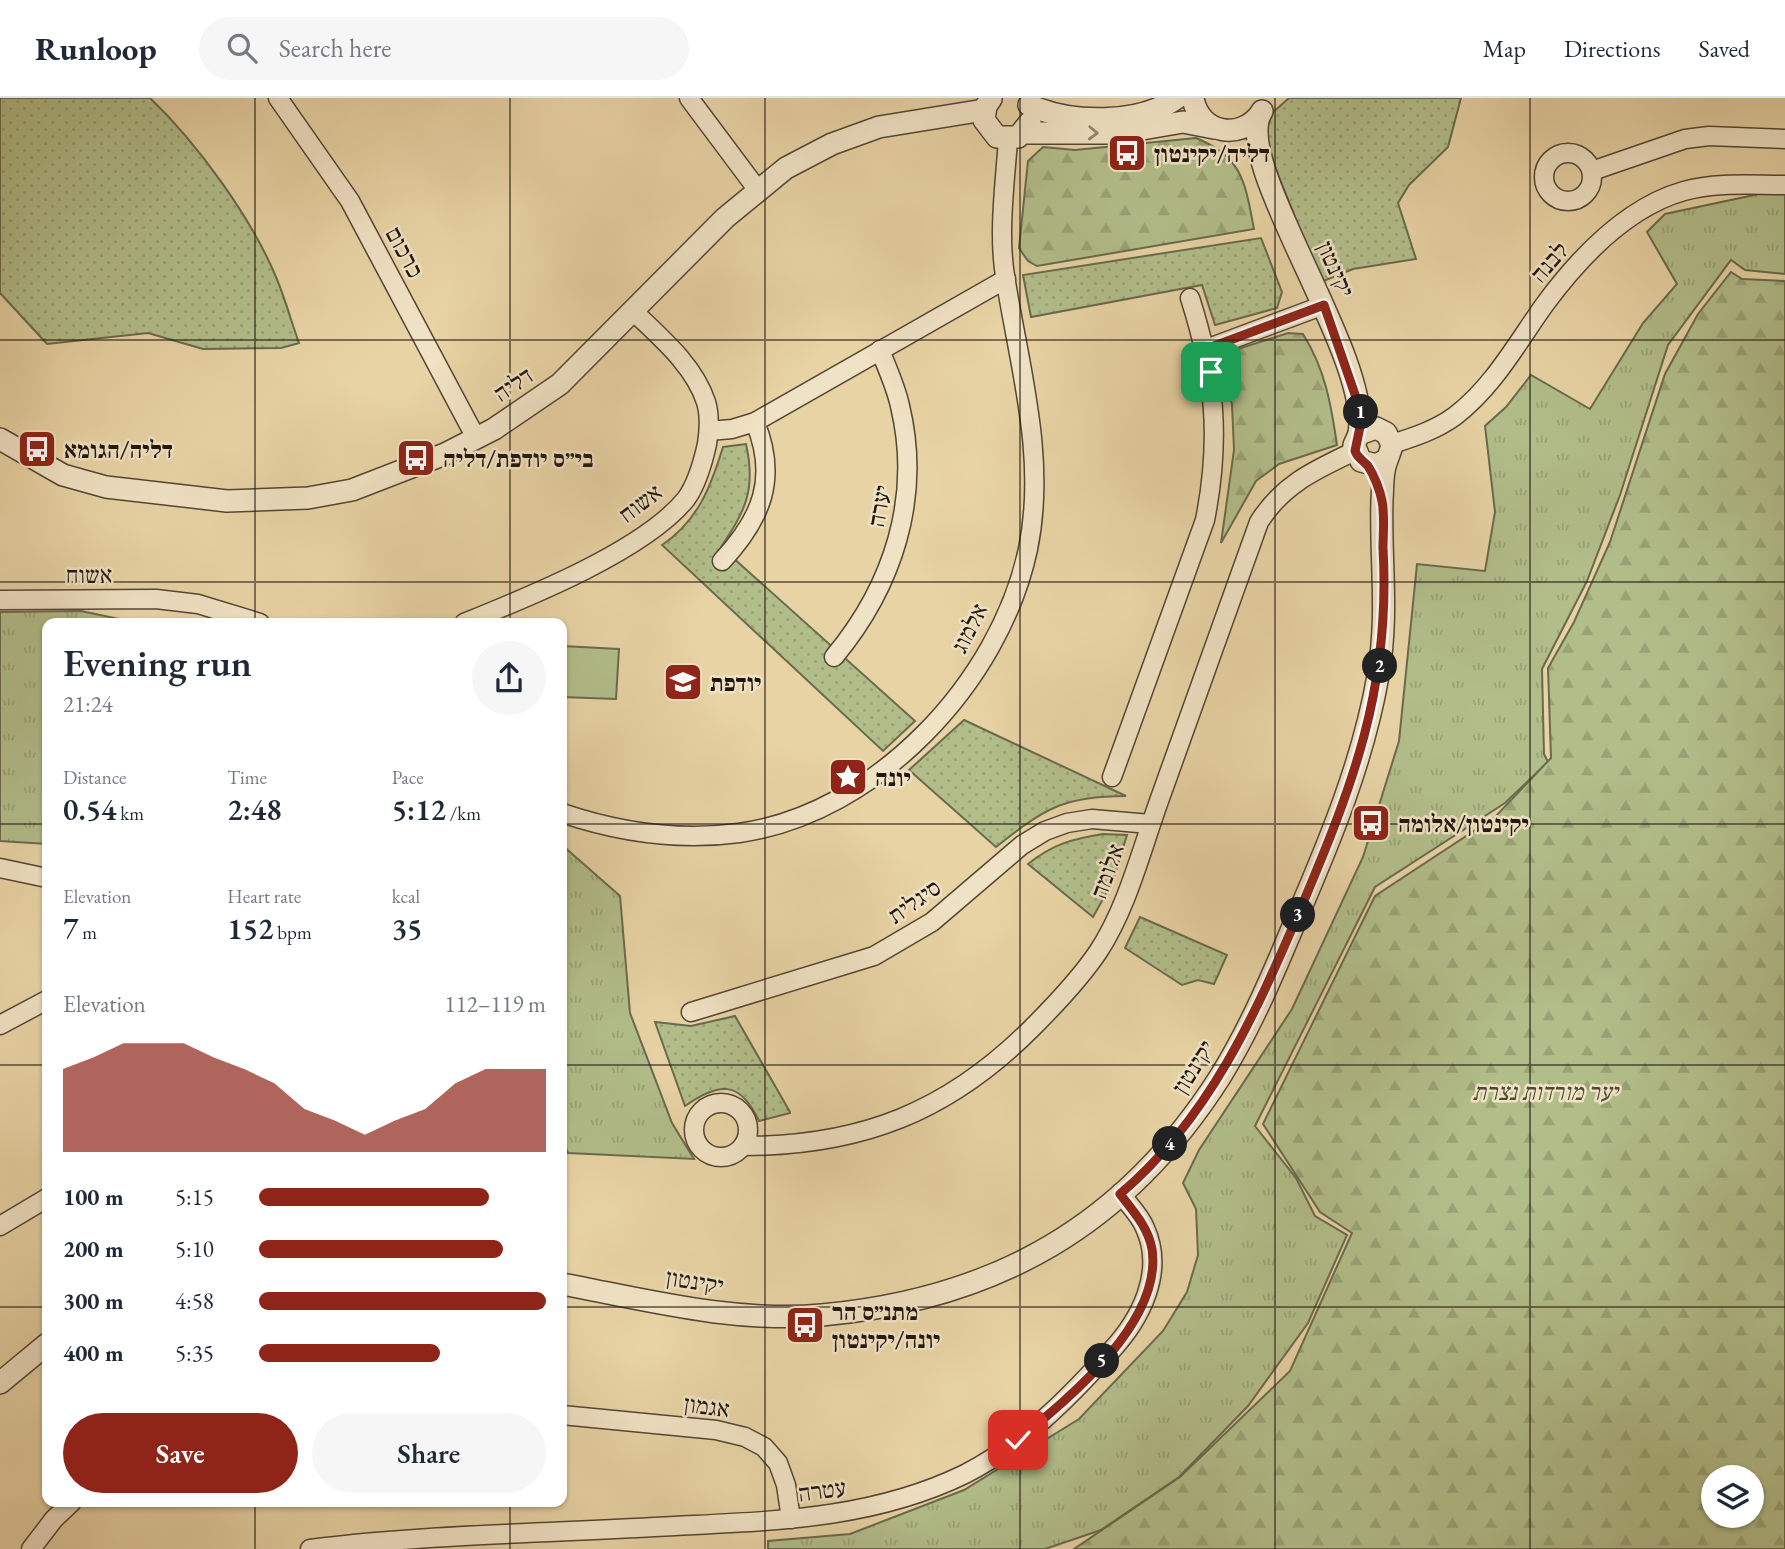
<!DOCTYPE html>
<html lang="en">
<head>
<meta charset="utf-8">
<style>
	body { margin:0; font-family:"EB Garamond","Frank Ruhl Libre",serif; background:#f6f6f7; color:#1f2937; height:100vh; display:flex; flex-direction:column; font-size:26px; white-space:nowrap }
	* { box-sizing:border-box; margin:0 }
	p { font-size:23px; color:#747a83 }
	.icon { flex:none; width:38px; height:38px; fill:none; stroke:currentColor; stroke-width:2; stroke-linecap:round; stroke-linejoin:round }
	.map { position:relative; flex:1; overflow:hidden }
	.details { position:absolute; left:42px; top:520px; width:525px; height:889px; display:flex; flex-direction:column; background:#fff; border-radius:14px; box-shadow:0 2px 5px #0004 }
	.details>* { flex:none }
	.fabs { position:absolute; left:1701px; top:1367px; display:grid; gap:14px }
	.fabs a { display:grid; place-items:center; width:63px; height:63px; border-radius:50%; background:#fff; box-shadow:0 2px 5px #0004; font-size:35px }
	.pin { position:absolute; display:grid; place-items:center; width:60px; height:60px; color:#fff; margin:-30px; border-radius:14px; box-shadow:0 4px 10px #0006 }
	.km { position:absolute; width:35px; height:35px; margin:-18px; border-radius:50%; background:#222; color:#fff; font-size:19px; line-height:35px; text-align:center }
	.round { display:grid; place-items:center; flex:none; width:74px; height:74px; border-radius:37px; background:#f6f6f7 }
	.head { display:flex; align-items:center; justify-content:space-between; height:119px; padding:0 21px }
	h1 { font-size:38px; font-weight:600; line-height:52px }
	.figures { display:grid; grid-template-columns:repeat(3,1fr); gap:10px; height:119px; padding:7px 21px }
	.figures div { display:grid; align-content:center }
	.figures b { font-size:30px; font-weight:600 }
	.figures small { font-size:19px; font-weight:400 }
	.figures p { font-size:19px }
	.chart { height:196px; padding:14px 21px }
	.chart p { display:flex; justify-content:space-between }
	.chart svg { width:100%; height:126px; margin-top:7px; fill:#8f2418; opacity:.7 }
	.primary-button { display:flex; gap:14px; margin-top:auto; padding:14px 21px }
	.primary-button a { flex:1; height:80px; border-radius:42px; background:#8f2418; color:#fff; font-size:28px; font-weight:600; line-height:80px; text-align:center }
	.primary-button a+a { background:#f6f6f7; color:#1f2937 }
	ul { padding:0 21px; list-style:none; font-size:23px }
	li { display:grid; grid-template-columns:112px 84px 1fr; align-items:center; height:52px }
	li i { height:18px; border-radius:9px; background:#8f2418 }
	header { display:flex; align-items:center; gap:42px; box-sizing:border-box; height:98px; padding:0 35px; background:#fff; border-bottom:2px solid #e0e1e3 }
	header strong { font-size:33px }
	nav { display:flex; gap:38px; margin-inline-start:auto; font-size:24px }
	.search { width:490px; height:63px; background:#f6f6f7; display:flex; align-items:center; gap:18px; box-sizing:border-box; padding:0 24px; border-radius:38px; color:#747a83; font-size:26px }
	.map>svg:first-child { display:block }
	.grass { fill:url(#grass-tufts); stroke:#6a6a4d; stroke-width:2 }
	.forest { fill:url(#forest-firs); stroke:#6a6a4d; stroke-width:2; fill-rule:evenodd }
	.park { fill:url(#park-dots); stroke:#6a6a4d; stroke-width:2 }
	.pitch { fill:#b2be8a; stroke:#6a6a4d; stroke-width:2 }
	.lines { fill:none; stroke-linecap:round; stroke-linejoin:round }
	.minor-casing { stroke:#534635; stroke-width:21 }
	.tertiary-casing { stroke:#534635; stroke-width:24 }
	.minor { stroke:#f0e2c4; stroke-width:18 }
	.tertiary { stroke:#f0e2c4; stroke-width:21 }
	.oneway { stroke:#938773 }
	.route-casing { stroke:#fff; stroke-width:14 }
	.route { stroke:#8f2418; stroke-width:9 }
	.grid { fill:none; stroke:#211710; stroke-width:2; stroke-opacity:0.55 }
	.labels { text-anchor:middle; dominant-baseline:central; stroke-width:5; stroke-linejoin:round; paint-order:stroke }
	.poi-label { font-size:24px; font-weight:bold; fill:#211710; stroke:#f0e2c4; text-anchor:start }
	.street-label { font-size:24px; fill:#211710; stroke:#f0e2c4 }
	.park-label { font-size:24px; font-style:italic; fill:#4c4935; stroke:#f0e2c4 }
</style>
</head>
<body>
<header>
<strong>Runloop</strong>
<div class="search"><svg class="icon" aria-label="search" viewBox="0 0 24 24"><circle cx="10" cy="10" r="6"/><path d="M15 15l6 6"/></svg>Search here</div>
<nav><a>Map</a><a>Directions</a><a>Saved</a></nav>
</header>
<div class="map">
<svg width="1785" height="1451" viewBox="0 0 1785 1451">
	<defs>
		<pattern id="grass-tufts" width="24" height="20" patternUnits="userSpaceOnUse" patternTransform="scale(1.75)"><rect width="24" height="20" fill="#b2be8a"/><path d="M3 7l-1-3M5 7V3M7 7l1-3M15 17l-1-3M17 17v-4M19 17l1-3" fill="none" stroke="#99a376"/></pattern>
		<pattern id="forest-firs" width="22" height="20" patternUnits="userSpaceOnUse" patternTransform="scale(1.75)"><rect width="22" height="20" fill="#b2be8a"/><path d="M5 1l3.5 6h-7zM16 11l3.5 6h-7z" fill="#99a376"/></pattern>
		<pattern id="park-dots" width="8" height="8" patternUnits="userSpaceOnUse" patternTransform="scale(1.75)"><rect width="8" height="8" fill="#b2be8a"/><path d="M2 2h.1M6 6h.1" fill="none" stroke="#99a376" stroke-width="1.8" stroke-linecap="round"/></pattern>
	</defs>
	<rect width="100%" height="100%" fill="#e8d3a5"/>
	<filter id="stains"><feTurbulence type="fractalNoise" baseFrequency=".00286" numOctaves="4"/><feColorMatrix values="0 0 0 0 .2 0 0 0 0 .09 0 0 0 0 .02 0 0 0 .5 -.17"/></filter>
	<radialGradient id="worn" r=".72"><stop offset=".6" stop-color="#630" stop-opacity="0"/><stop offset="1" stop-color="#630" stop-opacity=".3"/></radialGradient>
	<g class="grass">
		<path d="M1773,93L1785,95V176L1745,172L1731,162L1668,247L1620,397L1587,483L1542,571L1544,656L1548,664L1505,705L1375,789L1255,1028L1296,1080L1315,1118L1347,1137L1308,1225L1248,1308L1179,1379L1101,1432L1045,1451H768V1443L850,1436L964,1392L1079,1321L1163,1233L1187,1194L1198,1157L1196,1111L1183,1085L1199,1052L1292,911L1363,759L1399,643L1417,466L1485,473L1495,414L1485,328L1506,309L1531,277L1590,311L1643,225L1677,186L1647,134L1665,116Z"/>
		<path d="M81,513L138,525H47V746L0,743V514Z"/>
		<path d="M562,747L620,798L630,915L672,1025L694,1061L568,1055L562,1042Z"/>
	</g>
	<g class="forest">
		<path d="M1196,40C1243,59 1245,85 1254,131L1037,168L1028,163L1019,150L1028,63L1043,49L1075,52Z"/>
		<path d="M1731,174L1742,181L1785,183V1451H1074L1180,1379L1290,1273L1352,1135L1320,1114L1263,1026L1375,798L1495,719L1551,660L1548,570L1574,524L1610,444L1665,276L1698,216ZM1752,1379V1418H1713V1379Z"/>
		<path d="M1288,235L1303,236C1325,271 1331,306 1337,347L1279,366L1256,383L1221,445L1234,352L1232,307L1222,256Z"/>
	</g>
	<g class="park">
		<path d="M0,0H150C197,45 251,119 276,179C285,200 291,223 299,245L281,250L203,251L148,235L47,246L0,195Z"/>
		<path d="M1289,0H1461L1448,49L1409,87L1398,105L1416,161L1353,171L1321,184L1263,39L1271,16Z"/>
		<path d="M1261,140L1282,194L1277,210L1215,227L1202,187L1031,219L1023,177Z"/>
		<path d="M746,346C756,390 746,413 721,449L915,623L883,653L662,447C698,423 711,388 723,349Z"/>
		<path d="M964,622L1126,698C1063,698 1044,711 996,749L909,672Z"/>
		<path d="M1103,736L1127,737L1113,783L1093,819L1028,766C1053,746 1072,741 1103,736Z"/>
		<path d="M1140,819L1227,857L1214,886L1198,882L1182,887L1125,850Z"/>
		<path d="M735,918L790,1014V1015L759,1023C740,982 719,984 685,1008L655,924L691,928Z"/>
	</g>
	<path class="pitch" d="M562,548L619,551L616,601L562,599Z"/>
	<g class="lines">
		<g class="minor-casing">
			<g id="minor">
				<path d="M278,0L350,103L476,340"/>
				<path d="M689,0L757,91"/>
				<circle cx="1568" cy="79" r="24"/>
				<path d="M1592,73L1685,41L1709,38L1785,41"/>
				<path d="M1206,251L1324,207"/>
				<path d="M709,333L732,331L755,324L1006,181"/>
				<path d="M1392,346C1414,339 1436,332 1455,318C1494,288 1517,245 1545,206C1579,160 1627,109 1684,93C1716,84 1752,87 1785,87"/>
				<path d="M722,463C762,420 778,380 755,324"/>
				<path d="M0,502L156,501L198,506L260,525"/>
				<path d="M464,525C526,500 644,453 686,401C697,386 703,364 707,346C709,333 710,317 706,304C694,267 660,239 633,213"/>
				<path d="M834,559C893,488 922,400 900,308C896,289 887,270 880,252"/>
				<path d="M1112,679L1205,422C1221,341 1215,278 1190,200"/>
				<path d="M562,715C618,734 679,743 739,735C876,716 1000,584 1028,451C1047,359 1019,268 1005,178C998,134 1005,86 1008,41"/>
				<path d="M0,770L47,780"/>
				<path d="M691,914L874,858L932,824L1022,747L1045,733L1067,725L1092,721L1150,726"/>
				<path d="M0,927L47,902"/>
				<circle cx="721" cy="1032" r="27"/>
				<path d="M743,1048C861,1048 948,1014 1032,930C1056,906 1079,882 1098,854C1127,810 1141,753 1159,703C1192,610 1225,517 1259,424C1283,386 1315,372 1355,353"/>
				<path d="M0,1128L47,1100"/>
				<path d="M562,1317L716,1332L745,1339L764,1349L778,1365L786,1387L791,1421"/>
				<path d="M31,1451L54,1421L72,1404"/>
				<path d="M310,1451C430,1436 554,1435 675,1428C774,1423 873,1421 965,1376C1022,1347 1068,1301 1110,1254C1141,1221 1165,1174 1145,1130C1140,1117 1128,1106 1120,1095"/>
			</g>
		</g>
		<g class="tertiary-casing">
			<g id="tertiary">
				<path d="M1193,0C1199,36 1241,43 1261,15"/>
				<path d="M991,1L986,8L984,22L997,39H1018L1030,24"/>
				<path d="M1029,7C1071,26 1139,27 1177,0"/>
				<path d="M1262,13C1229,63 1372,257 1359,336"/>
				<path d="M1024,35H1119L1183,24L1214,30"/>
				<path d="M0,341L63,377L106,389L227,403L308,400L352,392L445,356L494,331L560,286L725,120L786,70L832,46L879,29L984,12"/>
				<path d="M562,1186C647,1202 734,1225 822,1217C996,1201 1125,1128 1220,979C1251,929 1274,874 1297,819C1331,740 1363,663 1378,578C1389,514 1380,463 1382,401C1383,390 1382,376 1386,365C1388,358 1391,354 1392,346L1386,335L1376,330L1359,336L1354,347L1361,363L1376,367L1386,362"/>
				<path d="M0,1285L47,1246"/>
			</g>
		</g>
		<use href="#minor" class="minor"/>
		<use href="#tertiary" class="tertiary"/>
	</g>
	<defs><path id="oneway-chevron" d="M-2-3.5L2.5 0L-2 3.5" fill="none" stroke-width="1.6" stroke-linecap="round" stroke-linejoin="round" transform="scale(1.75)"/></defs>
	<use class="oneway" href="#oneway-chevron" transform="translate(1093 35) rotate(2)"/>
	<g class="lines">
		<g class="route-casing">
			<path id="route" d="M1018,1342C1069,1300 1163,1224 1152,1151C1148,1129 1133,1113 1120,1096C1209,1021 1255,917 1300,812C1353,687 1391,590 1383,450C1383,435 1385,418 1382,403C1380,392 1374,377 1368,368C1363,362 1358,361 1355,353L1361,324L1360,311L1324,207L1206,251L1211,274"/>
		</g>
		<use href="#route" class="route"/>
	</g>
	<path class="grid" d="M255,0V525M510,0V525M765,0V1451M1020,0V1451M1275,0V1451M1530,0V1451M0,242H1785M0,484H1785M0,726H47M562,726H1785M0,967H47M562,967H1785M0,1209H47M562,1209H1785M255,1404V1451M510,1404V1451"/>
	<defs>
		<g id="bus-square" transform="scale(2.0125)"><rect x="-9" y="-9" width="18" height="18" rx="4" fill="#8f2418" stroke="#f0e2c4"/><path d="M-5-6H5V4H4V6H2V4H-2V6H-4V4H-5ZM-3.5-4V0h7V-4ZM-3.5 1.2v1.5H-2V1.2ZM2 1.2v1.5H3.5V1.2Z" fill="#fff"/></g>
		<g id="school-square" transform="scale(2.0125)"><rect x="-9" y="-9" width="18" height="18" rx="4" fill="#8f2418" stroke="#f0e2c4"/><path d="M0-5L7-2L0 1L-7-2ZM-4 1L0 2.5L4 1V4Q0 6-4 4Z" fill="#fff"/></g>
		<g id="sight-square" transform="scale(2.0125)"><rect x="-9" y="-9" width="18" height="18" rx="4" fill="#8f2418" stroke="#f0e2c4"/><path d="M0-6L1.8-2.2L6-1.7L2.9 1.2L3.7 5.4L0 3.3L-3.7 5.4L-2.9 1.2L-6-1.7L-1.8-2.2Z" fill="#fff"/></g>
	</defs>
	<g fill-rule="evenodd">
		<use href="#bus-square" x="1127" y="55"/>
		<use href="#bus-square" x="37" y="351"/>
		<use href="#bus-square" x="416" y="360"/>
		<use href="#school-square" x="683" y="584"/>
		<use href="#sight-square" x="848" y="679"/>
		<use href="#bus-square" x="1371" y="725"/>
		<use href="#bus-square" x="805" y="1227"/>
	</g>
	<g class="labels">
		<g class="poi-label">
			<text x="1154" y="55">דליה/יקינטון</text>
			<text x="64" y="351">דליה/הגומא</text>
			<text x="443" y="360">בי״ס יודפת/דליה</text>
			<text x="710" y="584">יודפת</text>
			<text x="875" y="679">יונה</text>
			<text x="1398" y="725">יקינטון/אלומה</text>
			<text x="832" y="1213">מתנ״ס הר<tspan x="832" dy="28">יונה/יקינטון</tspan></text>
		</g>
		<g class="street-label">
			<text transform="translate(405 154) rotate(62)">כרכום</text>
			<text transform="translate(1549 164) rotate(-49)">לבנה</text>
			<text transform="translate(1336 171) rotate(66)">יקינטון</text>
			<text transform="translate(513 286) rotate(-34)">דליה</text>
			<text transform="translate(640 405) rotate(-37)">אשוח</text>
			<text transform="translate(879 408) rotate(-80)">יערה</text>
			<text x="89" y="476">אשוח</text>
			<text transform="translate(969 530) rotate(-63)">אלמוג</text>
			<text transform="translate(1107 773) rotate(-70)">אלומה</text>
			<text transform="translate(914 803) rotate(-35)">סיגלית</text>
			<text transform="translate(1193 969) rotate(-58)">יקינטון</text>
			<text transform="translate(695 1183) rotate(9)">יקינטון</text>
			<text transform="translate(707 1308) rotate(8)">אגמון</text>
			<text transform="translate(822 1392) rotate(-8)">עטרה</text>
		</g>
		<g class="park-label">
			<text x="1545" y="993">יער מורדות נצרת</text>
		</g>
	</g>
	<rect width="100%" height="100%" filter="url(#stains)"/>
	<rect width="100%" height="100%" fill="url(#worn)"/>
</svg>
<div class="fabs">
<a><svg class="icon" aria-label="layers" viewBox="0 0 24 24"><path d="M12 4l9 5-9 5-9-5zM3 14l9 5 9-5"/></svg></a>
</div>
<div class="pin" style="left:1211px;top:274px;background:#1e9e55"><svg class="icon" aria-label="arrive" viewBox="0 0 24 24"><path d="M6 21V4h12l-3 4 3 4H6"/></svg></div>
<div class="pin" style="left:1018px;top:1342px;background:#d93025"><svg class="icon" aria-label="check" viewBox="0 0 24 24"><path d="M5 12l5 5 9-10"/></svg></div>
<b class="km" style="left:1361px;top:314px">1</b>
<b class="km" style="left:1380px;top:568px">2</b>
<b class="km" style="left:1298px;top:817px">3</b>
<b class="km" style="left:1170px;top:1046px">4</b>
<b class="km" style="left:1102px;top:1263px">5</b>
<section class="details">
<div class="head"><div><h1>Evening run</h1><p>21:24</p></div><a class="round"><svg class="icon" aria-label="share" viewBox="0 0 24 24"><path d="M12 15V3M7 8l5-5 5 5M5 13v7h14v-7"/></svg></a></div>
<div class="figures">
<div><p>Distance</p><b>0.54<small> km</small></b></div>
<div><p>Time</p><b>2:48</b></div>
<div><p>Pace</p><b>5:12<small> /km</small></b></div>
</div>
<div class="figures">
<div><p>Elevation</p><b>7<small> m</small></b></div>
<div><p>Heart rate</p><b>152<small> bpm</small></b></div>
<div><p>kcal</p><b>35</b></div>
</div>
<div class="chart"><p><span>Elevation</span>112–119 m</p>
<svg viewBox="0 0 160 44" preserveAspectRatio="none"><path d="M0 44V15L10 11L20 6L30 6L40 6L50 11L60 15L70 20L80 29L90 33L100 38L110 33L120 29L130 20L140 15L150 15L160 15V44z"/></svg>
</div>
<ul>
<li><b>100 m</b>5:15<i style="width:80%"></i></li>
<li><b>200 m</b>5:10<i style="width:85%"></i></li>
<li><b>300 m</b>4:58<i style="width:100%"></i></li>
<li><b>400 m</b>5:35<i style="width:63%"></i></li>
</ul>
<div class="primary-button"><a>Save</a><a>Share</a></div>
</section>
</div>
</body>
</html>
